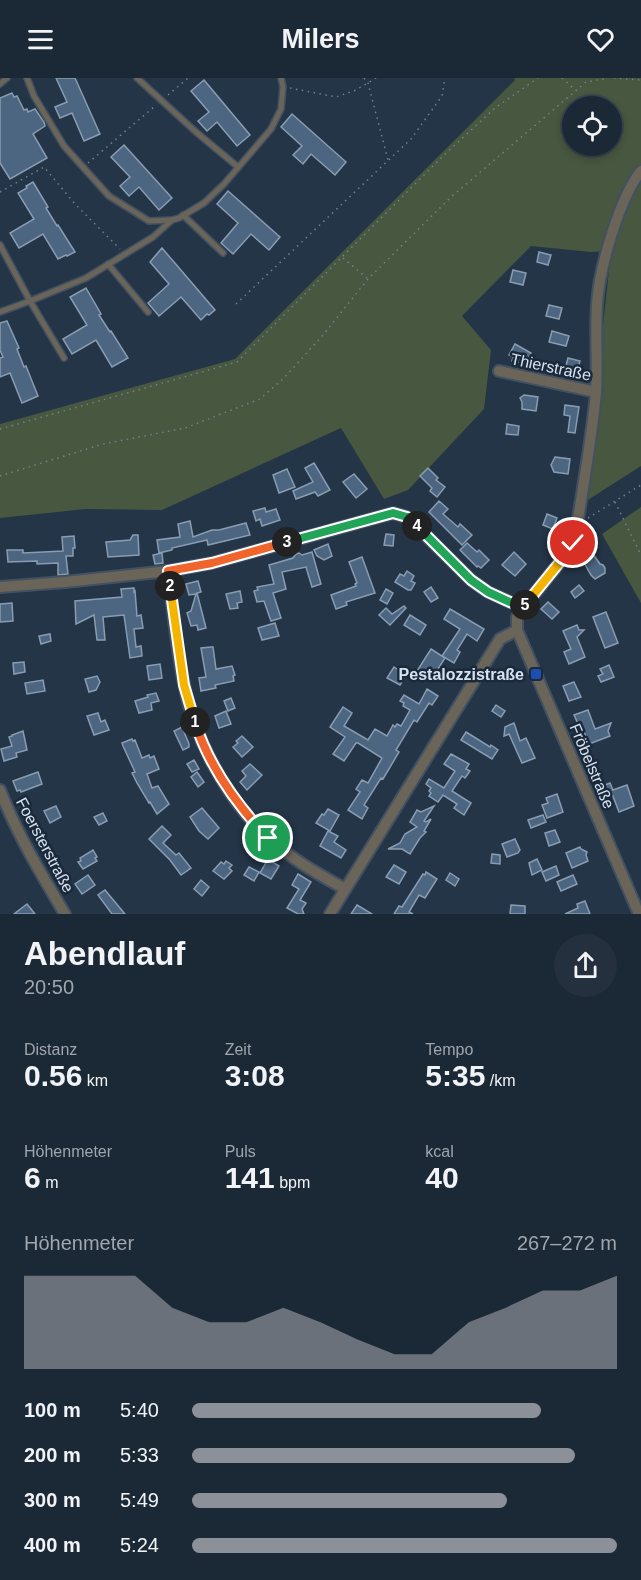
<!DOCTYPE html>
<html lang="de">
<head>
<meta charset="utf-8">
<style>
	body { margin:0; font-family:Helvetica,sans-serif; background:#24303d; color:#f1f3f6; height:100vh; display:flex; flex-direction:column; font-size:22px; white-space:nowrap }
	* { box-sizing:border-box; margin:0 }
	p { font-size:20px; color:#a0a6ad }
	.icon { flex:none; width:33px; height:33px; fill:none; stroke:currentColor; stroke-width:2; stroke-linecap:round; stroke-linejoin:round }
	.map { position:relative; height:836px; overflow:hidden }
	.details { display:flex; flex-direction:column; background:#1b2835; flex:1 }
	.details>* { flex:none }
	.tools { position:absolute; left:562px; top:18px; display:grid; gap:12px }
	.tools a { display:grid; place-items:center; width:60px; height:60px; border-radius:50%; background:#1b2835; box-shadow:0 3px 9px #0003,0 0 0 2px #394450; font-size:30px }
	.pin { position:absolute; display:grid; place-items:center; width:51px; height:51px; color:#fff; margin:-26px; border:3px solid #fff; border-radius:50%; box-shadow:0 2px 6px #0007 }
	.km { position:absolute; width:30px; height:30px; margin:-15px; border-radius:50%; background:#222; color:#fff; font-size:16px; line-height:30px; text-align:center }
	.round { display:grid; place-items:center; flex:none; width:63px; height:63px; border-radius:32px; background:#24303d }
	.summary { display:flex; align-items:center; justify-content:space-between; height:102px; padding:0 24px }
	h1 { font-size:33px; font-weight:800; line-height:45px }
	.figures { display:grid; grid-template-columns:repeat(3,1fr); gap:9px; height:102px; padding:6px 24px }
	.figures div { display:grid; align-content:center }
	.figures b { font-size:30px; font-weight:800 }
	.figures small { font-size:16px; font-weight:400 }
	.figures p { font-size:16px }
	.chart { height:168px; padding:12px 24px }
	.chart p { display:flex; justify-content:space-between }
	.chart svg { width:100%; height:108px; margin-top:6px; fill:#8c9099; opacity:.7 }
	ul { padding:0 24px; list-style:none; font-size:20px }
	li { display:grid; grid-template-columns:96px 72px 1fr; align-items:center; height:45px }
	li i { height:15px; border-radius:8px; background:#8c9099 }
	header { display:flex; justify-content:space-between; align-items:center; height:78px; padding:0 24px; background:#1b2835; font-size:27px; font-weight:800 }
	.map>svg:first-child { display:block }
	.green { fill:#48573f; fill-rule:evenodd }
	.building { fill:#4c6581; stroke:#899db2; stroke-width:1.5 }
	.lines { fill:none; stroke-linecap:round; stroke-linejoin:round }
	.lane-casing { stroke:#415162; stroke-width:8 }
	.street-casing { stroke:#415162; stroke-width:14 }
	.path { stroke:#728090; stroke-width:1.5; stroke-dasharray:1.5 4.5; stroke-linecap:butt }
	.lane { stroke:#6a6459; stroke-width:5 }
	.street { stroke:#6a6459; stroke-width:10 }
	.split-1-casing { stroke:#fff; stroke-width:12 }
	.split-2-casing { stroke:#fff; stroke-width:12 }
	.split-3-casing { stroke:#fff; stroke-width:12 }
	.split-4-casing { stroke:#fff; stroke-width:12 }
	.split-5-casing { stroke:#fff; stroke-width:12 }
	.split-6-casing { stroke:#fff; stroke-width:12 }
	.split-1 { stroke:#f0652b; stroke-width:8 }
	.split-2 { stroke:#f5b400; stroke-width:8 }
	.split-3 { stroke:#f0652b; stroke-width:8 }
	.split-4 { stroke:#22a559; stroke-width:8 }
	.split-5 { stroke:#22a559; stroke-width:8 }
	.split-6 { stroke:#f5b400; stroke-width:8 }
	.transit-dot { fill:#1a4fb4; stroke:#1a2a3c; stroke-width:2 }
	.labels { text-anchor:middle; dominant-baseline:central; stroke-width:5; stroke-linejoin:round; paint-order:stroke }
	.street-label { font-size:16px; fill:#d8e2ee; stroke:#1a2a3c }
	.poi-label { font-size:16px; font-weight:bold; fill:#d8e2ee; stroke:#1a2a3c; text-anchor:end }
</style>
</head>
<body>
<header><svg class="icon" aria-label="menu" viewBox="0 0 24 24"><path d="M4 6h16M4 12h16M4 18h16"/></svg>Milers<svg class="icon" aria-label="heart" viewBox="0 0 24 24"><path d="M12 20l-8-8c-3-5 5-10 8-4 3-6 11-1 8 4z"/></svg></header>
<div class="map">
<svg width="641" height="836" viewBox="0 0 641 836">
	<rect width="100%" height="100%" fill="#243547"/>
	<g class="green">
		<path d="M514,0H641V388L580,427L596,314L611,173L591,174L531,168L462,238L491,272L484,331L408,412L384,421L341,350L162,432L86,431L0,440V346L235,281L515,2ZM573,28H612V68H573Z"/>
		<path d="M641,429V525L602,456Z"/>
	</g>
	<g class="building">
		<path d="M56,0H75L100,56L84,63L72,35L60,40L55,29L67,24Z"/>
		<path d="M204,2L250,57L237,68L217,44L207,53L198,43L209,34L191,13Z"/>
		<path d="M12,15L14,19L17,18L24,32L27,31L28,34L35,31L44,44L45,48L33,56L47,80L10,101L0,85V20Z"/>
		<path d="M292,36L346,84L335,97L311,76L303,86L293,77L302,68L281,49Z"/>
		<path d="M124,67L172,120L159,132L139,109L129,118L120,108L130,99L111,79Z"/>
		<path d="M33,104L48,129L46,130L57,148L58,147L75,174L67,178L66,177L58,181L43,156L19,170L10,155L34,141L18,115L27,110L26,108Z"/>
		<path d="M228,113L280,159L269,172L251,156L233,176L221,165L238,145L217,126Z"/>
		<path d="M162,170L215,232L209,237L207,236L201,242L181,219L159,238L148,225L169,206L150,184Z"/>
		<path d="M539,174L551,177L548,187L537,184Z"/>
		<path d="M513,192L526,195L523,207L510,204Z"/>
		<path d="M86,210L101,236L99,237L110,254L111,253L128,280L112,289L96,262L72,276L63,261L87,247L70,219Z"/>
		<path d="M549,227L562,230L559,241L546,238Z"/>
		<path d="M7,243L19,270L17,271L24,289L26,288L38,318L22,325L10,295L0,299V280L3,279L0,272V245Z"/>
		<path d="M552,253L569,258L566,268L549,264Z"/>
		<path d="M515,266L531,275L525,286L512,283L513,279L509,277Z"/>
		<path d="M568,280L580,283L576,297L564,295Z"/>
		<path d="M524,317L538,319L536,333L522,331V324L520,320Z"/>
		<path d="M565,327L579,329L575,355L568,354L570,338L564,337Z"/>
		<path d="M507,346L519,348L518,357L506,356Z"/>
		<path d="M555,379L570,381L568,396L554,394L551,387Z"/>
		<path d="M314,385L330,412L318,418L315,414L296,421L293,413L313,404L305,390Z"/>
		<path d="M428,390L438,400L436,402L445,409L437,419L430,413L432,410L420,398Z"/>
		<path d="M287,391L295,409L279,415L273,397Z"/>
		<path d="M354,396L367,411L356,420L343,404Z"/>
		<path d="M439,423L448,431L443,436L458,449L460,446L472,457L462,467L429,434Z"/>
		<path d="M265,430L266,434L276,431L280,442L262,448L260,441L256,443L253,433Z"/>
		<path d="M547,436L557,440L553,451L543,447Z"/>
		<path d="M190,443L193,459L212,452H219L246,445L250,457L208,467L207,462L172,470V472L159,475L157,462L180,459L178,446Z"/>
		<path d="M386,456L394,457L393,468L384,467Z"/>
		<path d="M133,457H138L139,477L108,479L106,464L130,462Z"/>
		<path d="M74,458L75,470H73V478H66L68,496L58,497V485L37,486V483L8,484L7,472H23V475L63,473L62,459Z"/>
		<path d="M467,465L477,474L479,472L489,482L481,490L478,488L477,489L460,472Z"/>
		<path d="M328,466L332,478L324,482L317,478L314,472Z"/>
		<path d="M312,474L321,506L312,509L306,489L282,494L286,511L273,515L281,540L271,543L264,523L257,524L254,513L258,512L257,509L274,506L269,487L293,480L296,476L299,475L302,477Z"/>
		<path d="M514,474L526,486L515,498L502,487Z"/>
		<path d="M162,475L163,485L155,486L153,477Z"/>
		<path d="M593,476L600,486L603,487L605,490V495L595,501L591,497L583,483Z"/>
		<path d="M362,479L375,515L346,524L347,527L336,531L331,517L356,508L355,506L357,505L349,484Z"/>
		<path d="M407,493L414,498L411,503L415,505L411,512H408L395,504L400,496L404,498Z"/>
		<path d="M198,503L201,514L197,515L206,550L198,552L197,547L191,548L187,535L191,533L196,516L189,517L186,506Z"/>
		<path d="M579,507L584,513L575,520L571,514Z"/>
		<path d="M431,509L438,520L431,524L424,514Z"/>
		<path d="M134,510V514L135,513L137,538L141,537L143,550L134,551L136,569L141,568L142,578L130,580L124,537L103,539L105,562H97L94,537L76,546L75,523L122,519L121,511Z"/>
		<path d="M386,511L393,515L387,526L380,522Z"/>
		<path d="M240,513L242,524L237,525L238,530L230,531L226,516Z"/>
		<path d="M548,524L559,534L552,541L541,531Z"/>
		<path d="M12,525L13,543L0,544V526Z"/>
		<path d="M404,528L406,530L390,547L379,537L386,530L392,536Z"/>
		<path d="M450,531L484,551L477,563L467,556L457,572L460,574L454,585L442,578L460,551L444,541Z"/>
		<path d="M606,534L618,565L605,570L593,539Z"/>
		<path d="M410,537L426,547L420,557L404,547Z"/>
		<path d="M275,545L279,558L262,562L258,550Z"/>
		<path d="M577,547L579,552H584L577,559L585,579L569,586L564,574L571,571L563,553Z"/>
		<path d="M50,556L51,563L41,566L39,558Z"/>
		<path d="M211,569H213L216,591L232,588L235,597L233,598L234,603L215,607L216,610L201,613L199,600L206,599L201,570Z"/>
		<path d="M431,571L445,580L431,602L417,593Z"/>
		<path d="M24,584L25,594L14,596L13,585Z"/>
		<path d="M160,586L162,600L149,602L147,588Z"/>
		<path d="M609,587L614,599L601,604L598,598L603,596L600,591Z"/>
		<path d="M394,589L406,597L400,607L387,600Z"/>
		<path d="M97,598L100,604L96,612L89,614L85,601Z"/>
		<path d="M43,602L45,613L27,616L25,605Z"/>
		<path d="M574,604L581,619L569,623L563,608Z"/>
		<path d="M427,611L438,618L432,627L429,625L417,644L414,642L396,672L399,674L383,701L381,700L364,727L368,730L362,741L348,732L360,714L356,711L362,702L368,705L382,680L358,665H356L344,683L333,676L345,659L330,649L343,629L352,635L344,648L368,662L375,651L387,658L393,647L395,649L397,646L401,648L410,632L403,628L404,625L400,623L404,617L419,626Z"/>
		<path d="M156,615L159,623L151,625L152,632L139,635L135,623L148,619L147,617Z"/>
		<path d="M231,620L235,630L228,633L224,623Z"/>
		<path d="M496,627L505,633L501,639L492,633Z"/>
		<path d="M588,632L595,651L611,645L608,653L610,658L589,666L581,647L579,648L574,637Z"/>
		<path d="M226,633L231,646L219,650L215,638Z"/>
		<path d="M98,635L101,644L105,642L109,652L94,657L87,638Z"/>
		<path d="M514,645L520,663L526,660L535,680L522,685L509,656L504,658L505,649Z"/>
		<path d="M182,649L189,666V669L183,672L174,653Z"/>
		<path d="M23,653L27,672L16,675L17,679L4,683L1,671L12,668L9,659L12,658V657Z"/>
		<path d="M466,654L490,669L491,667L498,672L492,681L461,662Z"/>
		<path d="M242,658L253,669L242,679L233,669L238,665L236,663Z"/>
		<path d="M132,661L133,663L135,662L142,680L149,677L150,680L154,678L159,691L147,696L152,710L158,708L169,726L157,736L150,724L149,725L137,705L132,695L135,694L123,668L122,665Z"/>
		<path d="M451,676L469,686L466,691L470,693L465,700L462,698L452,713L471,725L464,737L454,730L457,726L443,717L438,724L429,718L431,715L429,713L431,710L426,706L429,701L444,710L455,693L444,686Z"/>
		<path d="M194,682L199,691L192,694L187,686Z"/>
		<path d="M250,686L262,697L247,712L240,704L246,698L242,693Z"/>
		<path d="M38,694L42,706L21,714L20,712L17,713L13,703Z"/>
		<path d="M197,694L204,704L198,709L191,699Z"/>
		<path d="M610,705L613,712L627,707L634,728L619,734L611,713L603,716L600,709Z"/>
		<path d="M557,716L563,734L547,740L542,727L548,725L546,720Z"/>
		<path d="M56,728L61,739L50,745L44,733Z"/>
		<path d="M434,728L424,743L426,744L431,741L424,753L426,754L420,760L410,776L402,771H388L400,765L405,756L417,749L410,744L417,732L421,734Z"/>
		<path d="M202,730L219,750L208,761L199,753L190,739Z"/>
		<path d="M328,731L339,737L330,753L316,745L322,736L324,737Z"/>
		<path d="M103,735L107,743L99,747L94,739Z"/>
		<path d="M543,737L546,744L531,750L528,742Z"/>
		<path d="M162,748L171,757L163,765L176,777L179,775L191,790L181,797L170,782L149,761Z"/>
		<path d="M555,752L560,764L549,768L545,755Z"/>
		<path d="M328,753L338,758L334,764L346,772L341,780L320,768Z"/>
		<path d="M515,761L520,772L518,775L507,779L502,766Z"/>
		<path d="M580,769L581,771L587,774L586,777L588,783L572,790L566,775Z"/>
		<path d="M93,772L97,779L95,780L97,783L83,791L78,784L81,783L80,780Z"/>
		<path d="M492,776L500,777V786L491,785Z"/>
		<path d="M268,781L279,788L271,801L260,795Z"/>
		<path d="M537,781L542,792L532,797L529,785Z"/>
		<path d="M226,783L232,787L229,790L232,793L224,801L213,793L221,784L224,786Z"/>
		<path d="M394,787L406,794L399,806L386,799Z"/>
		<path d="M556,788L559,797L546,803L542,794Z"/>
		<path d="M249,789L259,794L254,803L244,797Z"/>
		<path d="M426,794L437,801L425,820L419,817L409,834L413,836H394L399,828L402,829L423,796L425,797Z"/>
		<path d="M450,795L459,801L455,808L446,802Z"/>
		<path d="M298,796L311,804L300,822L306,825L302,831L304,836H298L287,830L299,811L292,807Z"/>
		<path d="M88,797L95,807L82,816L75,806Z"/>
		<path d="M573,797L577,806L561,813L557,804Z"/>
		<path d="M201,802L209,809L202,818L194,811Z"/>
		<path d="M105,812L125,836H112L98,817Z"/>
		<path d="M585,823L590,836H565L578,830L577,826Z"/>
		<path d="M27,826L35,836H14Z"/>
		<path d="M357,827L372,836H351Z"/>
		<path d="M511,827L525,828V836H510Z"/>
	</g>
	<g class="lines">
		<g class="lane-casing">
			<g id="lane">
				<path d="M27,0L34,18L64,68L109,118L149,143L172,142"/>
				<path d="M137,0L196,54L238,89"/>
				<path d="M0,6L7,0"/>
				<path d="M183,137L223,175"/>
				<path d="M0,167L30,223L64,280"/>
				<path d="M108,186L148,234"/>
				<path d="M0,234L30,223L86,200L153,159L172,142L179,140L204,125L224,106L271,51L281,31L283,9L281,0"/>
			</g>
		</g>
		<g class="street-casing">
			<g id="street">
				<path d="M499,293L596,314"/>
				<path d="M168,493C173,530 176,569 184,606C194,660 228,724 269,760C291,781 318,796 345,811"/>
				<path d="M0,509L65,504L168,493L212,485L393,435L407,439L471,502L488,514L523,530"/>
				<path d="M0,712C17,756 41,796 65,836"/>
				<path d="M330,836L500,561L517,552"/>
				<path d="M639,836L517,552V539L523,530L564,479L573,465L577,447C584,404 592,358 596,315C598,286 595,256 597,227C599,191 619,121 641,93"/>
			</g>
		</g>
		<g class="path">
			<path d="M364,0L368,5L388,82"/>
			<path d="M562,0L575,12"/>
			<path d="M614,0L641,2"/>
			<path d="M290,10L336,19L356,12L376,0"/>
			<path d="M168,17L188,0"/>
			<path d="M88,85L155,28"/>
			<path d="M0,114L44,89L75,126L120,171"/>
			<path d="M343,180L367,200"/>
			<path d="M236,226L411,61L442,18L445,0"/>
			<path d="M0,351L237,284L443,78L495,30L538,0"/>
			<path d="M0,398L103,366L185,350L260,321L284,300L323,257L368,201L451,119L586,4L608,0"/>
			<path d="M615,424L641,477"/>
			<path d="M588,440L641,407"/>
		</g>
		<use href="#lane" class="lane"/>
		<use href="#street" class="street"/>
	</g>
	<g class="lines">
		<g class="split-1-casing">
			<path id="split-1" d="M195,644C209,689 236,726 268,760"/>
		</g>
		<g class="split-2-casing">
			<path id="split-2" d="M170,508L184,607L195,644"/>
		</g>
		<g class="split-3-casing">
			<path id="split-3" d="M170,508L168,493L212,485L287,464"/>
		</g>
		<g class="split-4-casing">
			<path id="split-4" d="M287,464L393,435L407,439L417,448"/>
		</g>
		<g class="split-5-casing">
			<path id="split-5" d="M417,448L471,502L488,514L523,530L525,527"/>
		</g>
		<g class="split-6-casing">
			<path id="split-6" d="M525,527L564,479L573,465"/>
		</g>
		<use href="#split-1" class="split-1"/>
		<use href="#split-2" class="split-2"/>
		<use href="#split-3" class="split-3"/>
		<use href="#split-4" class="split-4"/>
		<use href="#split-5" class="split-5"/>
		<use href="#split-6" class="split-6"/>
	</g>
	<rect class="transit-dot" x="530" y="590" width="12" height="12" rx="3"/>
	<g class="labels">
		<g class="street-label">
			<text transform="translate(551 289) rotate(12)">Thierstraße</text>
			<text transform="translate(592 688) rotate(67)">Fröbelstraße</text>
			<text transform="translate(45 767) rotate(62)">Foersterstraße</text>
		</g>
		<g class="poi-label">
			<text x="524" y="596">Pestalozzistraße</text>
		</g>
	</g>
</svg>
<div class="tools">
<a><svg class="icon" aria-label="locate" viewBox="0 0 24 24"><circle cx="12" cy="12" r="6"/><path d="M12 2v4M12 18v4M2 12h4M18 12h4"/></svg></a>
</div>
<div class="pin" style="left:268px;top:760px;background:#1e9e55"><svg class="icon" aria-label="arrive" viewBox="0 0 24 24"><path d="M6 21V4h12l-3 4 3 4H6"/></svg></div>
<div class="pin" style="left:573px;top:465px;background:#d93025"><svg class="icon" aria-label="check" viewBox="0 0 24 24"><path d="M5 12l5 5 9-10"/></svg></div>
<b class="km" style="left:195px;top:644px">1</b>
<b class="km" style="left:170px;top:508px">2</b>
<b class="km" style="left:287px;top:464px">3</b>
<b class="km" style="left:417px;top:448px">4</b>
<b class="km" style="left:525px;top:527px">5</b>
</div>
<section class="details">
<div class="summary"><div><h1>Abendlauf</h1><p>20:50</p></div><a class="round"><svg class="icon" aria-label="share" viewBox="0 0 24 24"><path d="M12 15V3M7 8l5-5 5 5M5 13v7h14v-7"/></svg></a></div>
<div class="figures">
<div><p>Distanz</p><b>0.56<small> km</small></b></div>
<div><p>Zeit</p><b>3:08</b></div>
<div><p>Tempo</p><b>5:35<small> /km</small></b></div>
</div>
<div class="figures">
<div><p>Höhenmeter</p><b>6<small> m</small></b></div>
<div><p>Puls</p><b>141<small> bpm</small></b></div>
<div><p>kcal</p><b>40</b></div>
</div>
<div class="chart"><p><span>Höhenmeter</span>267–272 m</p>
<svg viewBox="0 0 160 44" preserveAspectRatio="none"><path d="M0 44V6L10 6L20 6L30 6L40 19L50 25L60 25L70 19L80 25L90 32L100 38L110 38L120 25L130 19L140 12L150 12L160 6V44z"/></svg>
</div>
<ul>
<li><b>100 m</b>5:40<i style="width:82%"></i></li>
<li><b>200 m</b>5:33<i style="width:90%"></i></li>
<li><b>300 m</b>5:49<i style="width:74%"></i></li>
<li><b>400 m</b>5:24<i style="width:100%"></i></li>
</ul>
</section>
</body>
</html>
